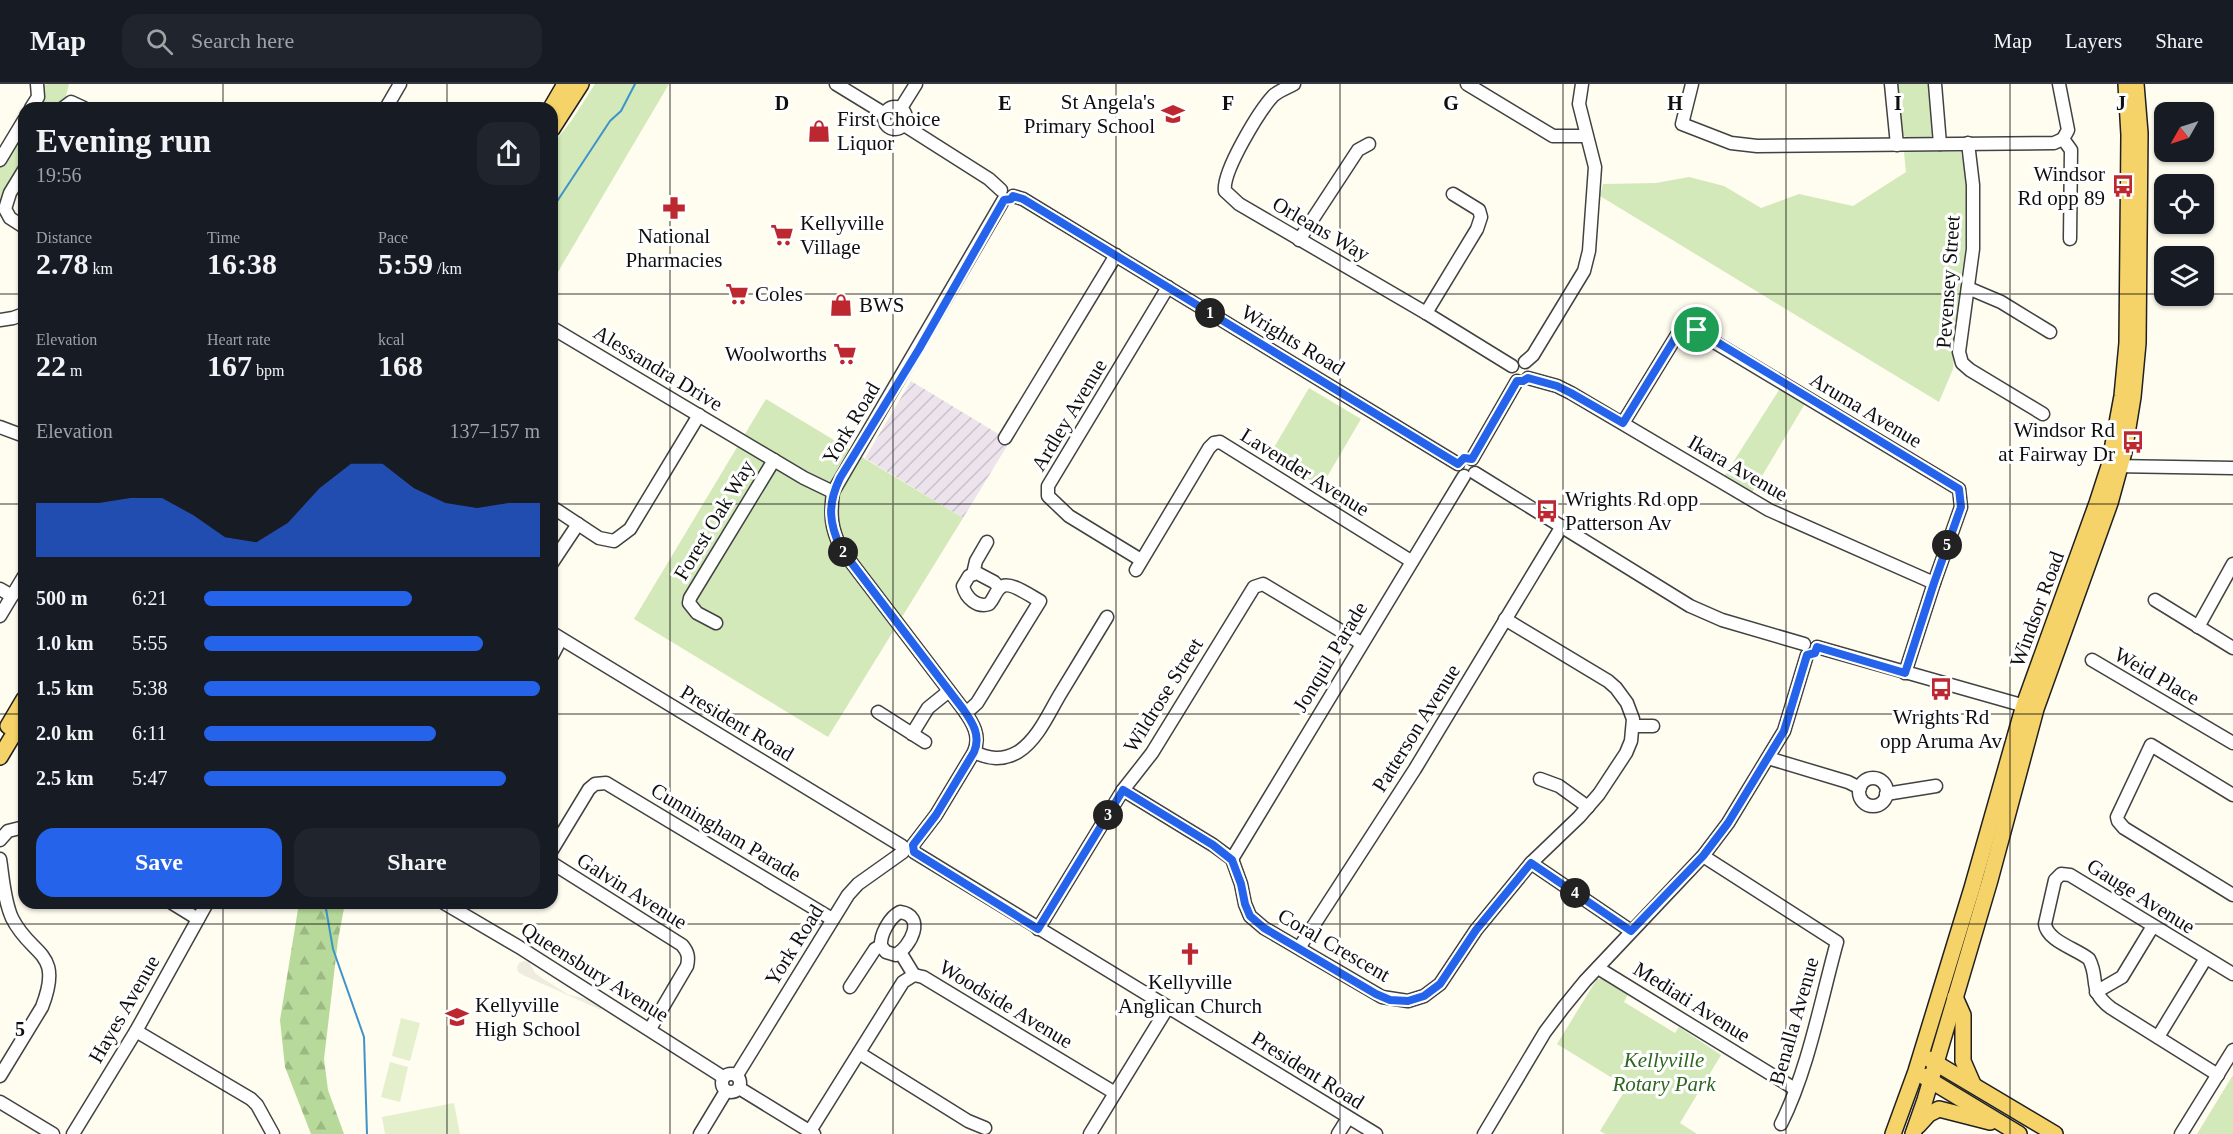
<!DOCTYPE html>
<html lang="en">
<head>
<meta charset="utf-8">
<style>
	body { margin:0; font-family:"Times New Roman",serif; background:#20242c; color:#f1f3f6; height:100vh; display:flex; flex-direction:column; font-size:22px; white-space:nowrap }
	* { box-sizing:border-box; margin:0 }
	p { font-size:20px; color:#9ea1a6 }
	.icon { flex:none; width:33px; height:33px; fill:none; stroke:currentColor; stroke-width:2; stroke-linecap:round; stroke-linejoin:round }
	.map { position:relative; flex:1; overflow:hidden }
	.sheet { position:absolute; left:18px; top:18px; width:540px; height:807px; display:flex; flex-direction:column; background:#171b24; border-radius:18px; box-shadow:0 2px 4px #0004 }
	.sheet>* { flex:none }
	.needle { width:39px; rotate:231deg }
	.fabs { position:absolute; left:2154px; top:18px; display:grid; gap:12px }
	.fabs a { display:grid; place-items:center; width:60px; height:60px; border-radius:12px; background:#171b24; box-shadow:0 2px 4px #0004; font-size:30px }
	.pin { position:absolute; display:grid; place-items:center; width:51px; height:51px; color:#fff; margin:-26px; border:3px solid #fff; border-radius:50%; box-shadow:0 2px 6px #0007 }
	.km { position:absolute; width:30px; height:30px; margin:-15px; border-radius:50%; background:#222; color:#fff; font-size:16px; line-height:30px; text-align:center }
	.round { display:grid; place-items:center; flex:none; width:63px; height:63px; border-radius:18px; background:#20242c }
	.overview { display:flex; align-items:center; justify-content:space-between; height:102px; padding:0 18px }
	h1 { font-size:33px; font-weight:700; line-height:45px }
	.stats { display:grid; grid-template-columns:repeat(3,1fr); gap:9px; height:102px; padding:6px 18px }
	.stats div { display:grid; align-content:center }
	.stats b { font-size:30px; font-weight:700 }
	.stats small { font-size:16px; font-weight:400 }
	.stats p { font-size:16px }
	.chart { height:168px; padding:12px 18px }
	.chart p { display:flex; justify-content:space-between }
	.chart svg { width:100%; height:108px; margin-top:6px; fill:#2563eb; opacity:.7 }
	.button { display:flex; gap:12px; margin-top:auto; padding:12px 18px }
	.button a { flex:1; height:69px; border-radius:18px; background:#2563eb; color:#fff; font-size:24px; font-weight:700; line-height:69px; text-align:center }
	.button a+a { background:#20242c; color:#f1f3f6 }
	ul { padding:0 18px; list-style:none; font-size:20px }
	li { display:grid; grid-template-columns:96px 72px 1fr; align-items:center; height:45px }
	li i { height:15px; border-radius:8px; background:#2563eb }
	header { display:flex; align-items:center; gap:36px; box-sizing:border-box; height:84px; padding:0 30px; background:#171b24; border-bottom:2px solid #363941 }
	header strong { font-size:28px }
	nav { display:flex; gap:33px; margin-inline-start:auto; font-size:21px }
	.search { width:420px; height:54px; background:#20242c; display:flex; align-items:center; gap:15px; box-sizing:border-box; padding:0 21px; border-radius:18px; color:#9ea1a6; font-size:22px }
	.map>svg:first-child { display:block }
	.industrial { fill:url(#industrial-furrows) }
	.grass { fill:#d3e9ba }
	.forest { fill:url(#forest-firs) }
	.pitch { fill:#e4f0cc }
	.plaza { fill:#efebdf }
	.lines { fill:none; stroke-linecap:round; stroke-linejoin:round }
	.stream { stroke:#3e93cb; stroke-width:2 }
	.minor-casing { stroke:#424242; stroke-width:15 }
	.major-casing { stroke:#202020; stroke-width:18 }
	.minor { stroke:#fff; stroke-width:12 }
	.major { stroke:#f6d369; stroke-width:15 }
	.route-casing { stroke:#fff; stroke-width:12 }
	.route { stroke:#2563eb; stroke-width:8 }
	.grid { fill:none; stroke:#0f0f0f; stroke-width:1.5; stroke-opacity:0.55 }
	.labels { text-anchor:middle; dominant-baseline:central; stroke-width:6; stroke-linejoin:round; paint-order:stroke }
	.poi-label { font-size:21px; fill:#0f0f0f; stroke:#fff; text-anchor:start }
	.street-label { font-size:21px; fill:#0f0f0f; stroke:#fff }
	.park-label { font-size:21px; font-style:italic; fill:#2e661f; stroke:#fff }
	.grid-label { font-size:20px; text-anchor:middle; font-weight:bold; fill:#0f0f0f; stroke:#fff; stroke-width:6; stroke-linejoin:round; paint-order:stroke }
</style>
</head>
<body>
<header>
<strong>Map</strong>
<div class="search"><svg class="icon" aria-label="search" viewBox="0 0 24 24"><circle cx="10" cy="10" r="6"/><path d="M15 15l6 6"/></svg>Search here</div>
<nav><a>Map</a><a>Layers</a><a>Share</a></nav>
</header>
<div class="map">
<svg width="2233" height="1050" viewBox="0 0 2233 1050">
	<defs>
		<pattern id="industrial-furrows" width="10" height="10" patternUnits="userSpaceOnUse" patternTransform="scale(1.5)"><rect width="10" height="10" fill="#ece3ed"/><path d="M-1 1l2-2M0 10L10 0M9 11l2-2" fill="none" stroke="#c9c2ca"/></pattern>
		<pattern id="forest-firs" width="22" height="20" patternUnits="userSpaceOnUse" patternTransform="scale(1.5)"><rect width="22" height="20" fill="#b7d99a"/><path d="M5 1l3.5 6h-7zM16 11l3.5 6h-7z" fill="#9cb984"/></pattern>
	</defs>
	<rect width="100%" height="100%" fill="#fffcf0"/>
	<path class="industrial" d="M911,297L1010,357L963,434L865,374Z"/>
	<g class="grass">
		<path d="M48,0H69L63,24H31L39,3Z"/>
		<path d="M595,0H669L552,198V61L572,36Z"/>
		<path d="M1896,0H1930L1934,49L1929,54H1907L1901,49Z"/>
		<path d="M24,36V86L5,129L0,130V76Z"/>
		<path d="M1904,68H1961L1967,102V157L1960,200L1953,285L1939,318L1600,112L1603,100L1656,99L1689,93L1724,102L1761,124L1799,110L1853,122L1906,88Z"/>
		<path d="M1781,303L1806,318L1750,412L1723,394Z"/>
		<path d="M1309,304L1361,335L1321,403L1269,372Z"/>
		<path d="M766,315L963,434L828,653L634,535Z"/>
		<path d="M1597,895H1605L1628,910L1624,918L1675,949L1679,943L1721,971L1680,1039L1697,1050H1605L1600,1047L1627,1003L1557,960Z"/>
		<path d="M2233,991V1050H2197Z"/>
	</g>
	<path class="forest" d="M299,819H345L338,856L324,975L328,1006L344,1050H311L285,983L280,936Z"/>
	<g class="pitch">
		<path d="M401,934L420,939L410,977L392,972Z"/>
		<path d="M390,978L408,983L400,1018L381,1013Z"/>
		<path d="M454,1019L460,1050H385L382,1033Z"/>
	</g>
	<path class="plaza" d="M524,877L529,878L535,889L542,894L569,911L589,915L602,923L601,926L525,892L518,888L517,883L519,879Z"/>
	<g class="lines">
		<g class="stream">
			<path d="M552,125L610,37L621,27L635,0"/>
			<path d="M325,819L333,865L364,953L367,1050"/>
		</g>
		<g class="minor-casing">
			<g id="minor">
				<path d="M836,0L885,30"/>
				<path d="M1294,0C1287,4 1278,7 1273,12C1259,27 1222,88 1225,107L1239,120L1426,229L1512,282"/>
				<path d="M1467,0L1553,52H1586"/>
				<path d="M1692,0L1682,40L1731,59L1757,62L2054,59L2063,55"/>
				<path d="M1891,0L1897,61"/>
				<path d="M1935,0L1940,60"/>
				<path d="M2059,0L2068,46L2063,55"/>
				<circle cx="895" cy="34" r="11"/>
				<path d="M31,24L38,13L37,0"/>
				<path d="M63,24L71,18L84,24"/>
				<path d="M386,24L400,0"/>
				<path d="M901,24L916,0"/>
				<path d="M904,41L989,95L1001,106"/>
				<path d="M2063,55L2071,66L2070,155"/>
				<path d="M1968,59L1973,101V165L1959,268L1962,279L1970,286L2043,330"/>
				<path d="M0,76L24,36"/>
				<path d="M24,86L10,109L5,125L10,134L24,143"/>
				<path d="M1013,112L1023,115L1458,380"/>
				<path d="M1299,156L1358,66L1369,60"/>
				<path d="M1968,204L2001,218L2050,248"/>
				<path d="M1426,229L1477,145L1481,133L1479,126L1453,110"/>
				<path d="M0,236L13,234L24,230"/>
				<path d="M554,245L804,394L833,408"/>
				<path d="M1525,278L1533,271L1584,187L1589,167L1595,83L1579,20L1582,0"/>
				<path d="M1528,294L1557,302L1571,309L1769,426L1934,499"/>
				<path d="M1623,339L1677,251L1682,246L1691,244L1959,405L1961,423L1934,499L1905,589"/>
				<path d="M0,343L24,352"/>
				<path d="M1005,354L1116,171"/>
				<path d="M1472,375L1517,297"/>
				<path d="M2113,382L2233,384"/>
				<path d="M1475,389L1690,522L1722,536L1804,560"/>
				<path d="M552,423L599,454L614,457L630,445L699,331"/>
				<path d="M1141,476L1069,432L1048,412V402L1168,203"/>
				<path d="M552,479L578,440"/>
				<path d="M1136,486L1209,364L1214,359L1220,358L1411,477"/>
				<path d="M973,490L976,477L987,458"/>
				<path d="M0,505L12,512"/>
				<path d="M2155,516L2233,564"/>
				<path d="M0,532L24,492"/>
				<path d="M716,539L697,529L689,519L690,514L774,376"/>
				<path d="M2198,543L2233,480"/>
				<path d="M552,549L902,762"/>
				<path d="M1817,563L2032,624"/>
				<path d="M552,572L561,555"/>
				<path d="M2092,576L2233,659"/>
				<path d="M878,628L925,658"/>
				<path d="M966,629L977,619L1040,517C1032,513 1008,495 1000,504C995,508 994,515 989,520C977,524 966,514 963,502L969,492L977,489L994,498L1000,504"/>
				<path d="M1633,642H1653"/>
				<path d="M912,650L928,624L949,607"/>
				<path d="M974,668C989,675 1002,677 1018,668C1037,656 1048,631 1059,612C1075,586 1091,559 1107,533"/>
				<path d="M1768,674L1848,698L1860,704"/>
				<circle cx="1873" cy="708" r="14"/>
				<path d="M1540,695L1559,702L1588,723"/>
				<path d="M1123,706L1213,761L1232,775L1241,800L1245,820L1250,832L1264,844L1382,913L1408,917L1424,912L1440,900L1476,846L1531,779L1579,733L1599,710L1626,669L1631,657L1633,635L1627,619L1616,604L1608,597L1505,535"/>
				<path d="M1886,710L1936,702"/>
				<path d="M2233,711L2151,661L2117,733L2118,737L2124,744L2233,811"/>
				<path d="M0,756L8,747L24,743"/>
				<path d="M913,761L936,731L974,668C981,652 973,639 963,625L841,465C831,443 830,432 833,408L1004,115"/>
				<path d="M552,766L589,705L595,700L606,699L832,835"/>
				<path d="M914,768L1376,1050"/>
				<path d="M1703,772L1837,858C1821,916 1808,986 1781,1040"/>
				<path d="M0,775C3,794 4,816 12,834C31,873 64,866 42,923L0,992"/>
				<path d="M1232,775L1464,392"/>
				<path d="M552,779L682,861C688,868 689,873 687,882L650,945"/>
				<path d="M1531,779L1631,847"/>
				<path d="M172,819L198,835"/>
				<path d="M444,819L519,863L723,993"/>
				<path d="M900,828C927,832 910,863 896,871L886,868L881,862C880,850 890,833 900,828Z"/>
				<path d="M1038,845L1123,706L1152,669L1254,503L1263,500L1268,503L1361,559"/>
				<path d="M1299,864L1415,685L1562,442"/>
				<path d="M900,868L914,891"/>
				<path d="M1598,884L1795,1005"/>
				<path d="M850,903L875,865L881,862"/>
				<path d="M2096,908L2122,893L2153,842"/>
				<path d="M136,947L251,1015L257,1021L273,1050"/>
				<path d="M2158,953L2206,874"/>
				<path d="M859,969L968,1037L985,1044"/>
				<circle cx="731" cy="999" r="9"/>
				<path d="M737,991L848,811L858,800L903,768"/>
				<path d="M2218,991L2111,924C2087,906 2100,896 2089,875C2077,865 2047,857 2045,840L2055,796L2061,790L2070,791L2233,890"/>
				<path d="M739,1004L814,1050"/>
				<path d="M0,1018L53,1050"/>
				<path d="M810,1047L903,898L914,891L923,893L1115,1009"/>
				<path d="M73,1050L136,947L207,819"/>
				<path d="M700,1050L726,1007"/>
				<path d="M1090,1050L1168,923"/>
				<path d="M1338,1050L1348,1034"/>
				<path d="M1484,1050L1545,948L1563,924L1585,897L1703,772L1728,739L1784,647L1807,571"/>
				<path d="M2181,1050L2233,966"/>
			</g>
		</g>
		<g class="major-casing">
			<g id="major">
				<path d="M551,24L565,0"/>
				<path d="M552,45L581,0"/>
				<path d="M8,642L24,615"/>
				<path d="M0,673L24,633"/>
				<path d="M1955,913L1963,931V977L1973,1000"/>
				<path d="M1929,975L2055,1050"/>
				<path d="M1923,992L2019,1050"/>
				<path d="M1918,1042L1929,1030L1939,1025L1990,1038"/>
				<path d="M1893,1050L1916,987L1972,804L2024,621L2097,419L2109,382L2122,312L2127,259L2129,51L2126,0"/>
				<path d="M1913,1050L1925,1016L1990,796L2036,625L2110,419L2124,368L2133,313L2138,259L2140,49L2136,0"/>
			</g>
		</g>
		<use href="#minor" class="minor"/>
		<use href="#major" class="major"/>
	</g>
	<g class="lines">
		<g class="route-casing">
			<path id="route" d="M1013,112L1023,115L1458,380L1464,374L1472,375L1517,297H1523L1528,294L1557,302L1571,309L1623,339L1677,251L1686,244L1697,246L1959,405L1961,423L1934,499L1905,589L1817,563L1815,569L1807,571L1784,647L1728,739L1703,772L1631,847L1531,779L1476,846L1440,900L1424,912L1408,917L1390,916L1376,910L1264,844L1250,832L1245,820L1241,800L1232,776L1213,761L1123,706L1038,845L914,768L913,761L936,731L974,668C981,652 973,639 963,625L841,465C829,439 827,421 840,394L919,265L1004,116L1011,115Z"/>
		</g>
		<use href="#route" class="route"/>
	</g>
	<path class="grid" d="M223,0V24M447,0V24M670,0V1050M893,0V1050M1116,0V1050M1340,0V1050M1563,0V1050M1786,0V1050M2010,0V1050M0,210H24M552,210H2164M2204,210H2233M0,420H24M552,420H2233M0,630H24M552,630H2233M223,819V1050M447,819V1050M0,840H2233"/>
	<defs>
		<g id="school-bare" transform="scale(1.8)"><path d="M0-5L7-2L0 1L-7-2ZM-4 1L0 2.5L4 1V4Q0 6-4 4Z" fill="#bd2830" stroke="#fff" stroke-width="2.5" paint-order="stroke"/></g>
		<g id="shop-bare" transform="scale(1.8)"><path d="M-5-2.5h2.3a2.7 3.5 0 0 1 5.4 0H5L5.5 6h-11ZM-1.5-2.5h3a1.5 2.3 0 0 0-3 0Z" fill="#bd2830" stroke="#fff" stroke-width="2.5" paint-order="stroke"/></g>
		<g id="bus-bare" transform="scale(1.8)"><path d="M-5-6H5V4H4V6H2V4H-2V6H-4V4H-5ZM-3.5-4V0h7V-4ZM-3.5 1.2v1.5H-2V1.2ZM2 1.2v1.5H3.5V1.2Z" fill="#bd2830" stroke="#fff" stroke-width="2.5" paint-order="stroke"/></g>
		<g id="pharmacy-bare" transform="scale(1.8)"><path d="M-2-6h4v4h4v4h-4v4h-4v-4h-4v-4h4Z" fill="#bd2830" stroke="#fff" stroke-width="2.5" paint-order="stroke"/></g>
		<g id="supermarket-bare" transform="scale(1.8)"><path d="M-6-5.5h2.5l.6 2H6L4.5 2H-2.5L-4.4-4H-6ZM-1.5 3.2a1.3 1.3 0 1 0 .1 0ZM3 3.2a1.3 1.3 0 1 0 .1 0Z" fill="#bd2830" stroke="#fff" stroke-width="2.5" paint-order="stroke"/></g>
		<g id="church-bare" transform="scale(1.8)"><path d="M-1.2-6h2.4v3.5h3.3v2.4h-3.3V6h-2.4V-.1h-3.3v-2.4h3.3Z" fill="#bd2830" stroke="#fff" stroke-width="2.5" paint-order="stroke"/></g>
	</defs>
	<g fill-rule="evenodd">
		<use href="#school-bare" x="1173" y="30"/>
		<use href="#shop-bare" x="819" y="47"/>
		<use href="#bus-bare" x="2123" y="102"/>
		<use href="#pharmacy-bare" x="674" y="124"/>
		<use href="#supermarket-bare" x="782" y="151"/>
		<use href="#supermarket-bare" x="737" y="210"/>
		<use href="#shop-bare" x="841" y="221"/>
		<use href="#supermarket-bare" x="845" y="270"/>
		<use href="#bus-bare" x="2133" y="358"/>
		<use href="#bus-bare" x="1547" y="427"/>
		<use href="#bus-bare" x="1941" y="605"/>
		<use href="#church-bare" x="1190" y="870"/>
		<use href="#school-bare" x="457" y="933"/>
	</g>
	<g class="labels">
		<g class="poi-label">
			<text x="1155" y="18" text-anchor="end">St Angela's<tspan x="1155" dy="24">Primary School</tspan></text>
			<text x="837" y="35">First Choice<tspan x="837" dy="24">Liquor</tspan></text>
			<text x="2105" y="90" text-anchor="end">Windsor<tspan x="2105" dy="24">Rd opp 89</tspan></text>
			<text x="800" y="139">Kellyville<tspan x="800" dy="24">Village</tspan></text>
			<text x="674" y="152" text-anchor="middle">National<tspan x="674" dy="24">Pharmacies</tspan></text>
			<text x="755" y="210">Coles</text>
			<text x="859" y="221">BWS</text>
			<text x="827" y="270" text-anchor="end">Woolworths</text>
			<text x="2115" y="346" text-anchor="end">Windsor Rd<tspan x="2115" dy="24">at Fairway Dr</tspan></text>
			<text x="1565" y="415">Wrights Rd opp<tspan x="1565" dy="24">Patterson Av</tspan></text>
			<text x="1941" y="633" text-anchor="middle">Wrights Rd<tspan x="1941" dy="24">opp Aruma Av</tspan></text>
			<text x="1190" y="898" text-anchor="middle">Kellyville<tspan x="1190" dy="24">Anglican Church</tspan></text>
			<text x="475" y="921">Kellyville<tspan x="475" dy="24">High School</tspan></text>
		</g>
		<g class="street-label">
			<text transform="translate(1321 145) rotate(30)">Orleans Way</text>
			<text transform="translate(1948 198) rotate(-86)">Pevensey Street</text>
			<text transform="translate(1293 256) rotate(31)">Wrights Road</text>
			<text transform="translate(658 284) rotate(31)">Alessandra Drive</text>
			<text transform="translate(1866 326) rotate(31)">Aruma Avenue</text>
			<text transform="translate(1069 331) rotate(-59)">Ardley Avenue</text>
			<text transform="translate(851 339) rotate(-59)">York Road</text>
			<text transform="translate(1738 384) rotate(30)">Ikara Avenue</text>
			<text transform="translate(1305 388) rotate(32)">Lavender Avenue</text>
			<text transform="translate(714 436) rotate(-59)">Forest Oak Way</text>
			<text transform="translate(2037 525) rotate(-70)">Windsor Road</text>
			<text transform="translate(1330 573) rotate(-59)">Jonquil Parade</text>
			<text transform="translate(2157 592) rotate(30)">Weid Place</text>
			<text transform="translate(1163 611) rotate(-58)">Wildrose Street</text>
			<text transform="translate(737 639) rotate(31)">President Road</text>
			<text transform="translate(1416 644) rotate(-58)">Patterson Avenue</text>
			<text transform="translate(726 748) rotate(31)">Cunningham Parade</text>
			<text transform="translate(632 807) rotate(32)">Galvin Avenue</text>
			<text transform="translate(2141 812) rotate(32)">Gauge Avenue</text>
			<text transform="translate(794 861) rotate(-58)">York Road</text>
			<text transform="translate(1334 861) rotate(30)">Coral Crescent</text>
			<text transform="translate(595 888) rotate(32)">Queensbury Avenue</text>
			<text transform="translate(1692 918) rotate(32)">Mediati Avenue</text>
			<text transform="translate(1006 920) rotate(31)">Woodside Avenue</text>
			<text transform="translate(124 925) rotate(-60)">Hayes Avenue</text>
			<text transform="translate(1794 937) rotate(-74)">Benalla Avenue</text>
			<text transform="translate(1308 986) rotate(32)">President Road</text>
		</g>
		<g class="park-label">
			<text x="1664" y="976">Kellyville<tspan x="1664" dy="24">Rotary Park</tspan></text>
		</g>
	</g>
	<g class="grid-label">
		<text x="782" y="26">D</text>
		<text x="1005" y="26">E</text>
		<text x="1228" y="26">F</text>
		<text x="1451" y="26">G</text>
		<text x="1675" y="26">H</text>
		<text x="1898" y="26">I</text>
		<text x="2121" y="26">J</text>
		<text x="20" y="952">5</text>
	</g>
</svg>
<div class="fabs">
<a><svg class="needle" viewBox="-14 -14 28 28"><path d="M0-13l5 13h-10z" fill="#e53935"/><path d="M0 13l5-13h-10z" fill="#9ea1a6"/></svg></a>
<a><svg class="icon" aria-label="locate" viewBox="0 0 24 24"><circle cx="12" cy="12" r="6"/><path d="M12 2v4M12 18v4M2 12h4M18 12h4"/></svg></a>
<a><svg class="icon" aria-label="layers" viewBox="0 0 24 24"><path d="M12 4l9 5-9 5-9-5zM3 14l9 5 9-5"/></svg></a>
</div>
<div class="pin" style="left:1697px;top:246px;background:#1e9e55"><svg class="icon" aria-label="arrive" viewBox="0 0 24 24"><path d="M6 21V4h12l-3 4 3 4H6"/></svg></div>
<b class="km" style="left:1210px;top:229px">1</b>
<b class="km" style="left:843px;top:468px">2</b>
<b class="km" style="left:1108px;top:731px">3</b>
<b class="km" style="left:1575px;top:809px">4</b>
<b class="km" style="left:1947px;top:461px">5</b>
<section class="sheet">
<div class="overview"><div><h1>Evening run</h1><p>19:56</p></div><a class="round"><svg class="icon" aria-label="share" viewBox="0 0 24 24"><path d="M12 15V3M7 8l5-5 5 5M5 13v7h14v-7"/></svg></a></div>
<div class="stats">
<div><p>Distance</p><b>2.78<small> km</small></b></div>
<div><p>Time</p><b>16:38</b></div>
<div><p>Pace</p><b>5:59<small> /km</small></b></div>
</div>
<div class="stats">
<div><p>Elevation</p><b>22<small> m</small></b></div>
<div><p>Heart rate</p><b>167<small> bpm</small></b></div>
<div><p>kcal</p><b>168</b></div>
</div>
<div class="chart"><p><span>Elevation</span>137–157 m</p>
<svg viewBox="0 0 160 44" preserveAspectRatio="none"><path d="M0 44V22L10 22L20 22L30 20L40 20L50 27L60 36L70 38L80 30L90 16L100 6L110 6L120 16L130 22L140 24L150 22L160 22V44z"/></svg>
</div>
<ul>
<li><b>500 m</b>6:21<i style="width:62%"></i></li>
<li><b>1.0 km</b>5:55<i style="width:83%"></i></li>
<li><b>1.5 km</b>5:38<i style="width:100%"></i></li>
<li><b>2.0 km</b>6:11<i style="width:69%"></i></li>
<li><b>2.5 km</b>5:47<i style="width:90%"></i></li>
</ul>
<div class="button"><a>Save</a><a>Share</a></div>
</section>
</div>
</body>
</html>
